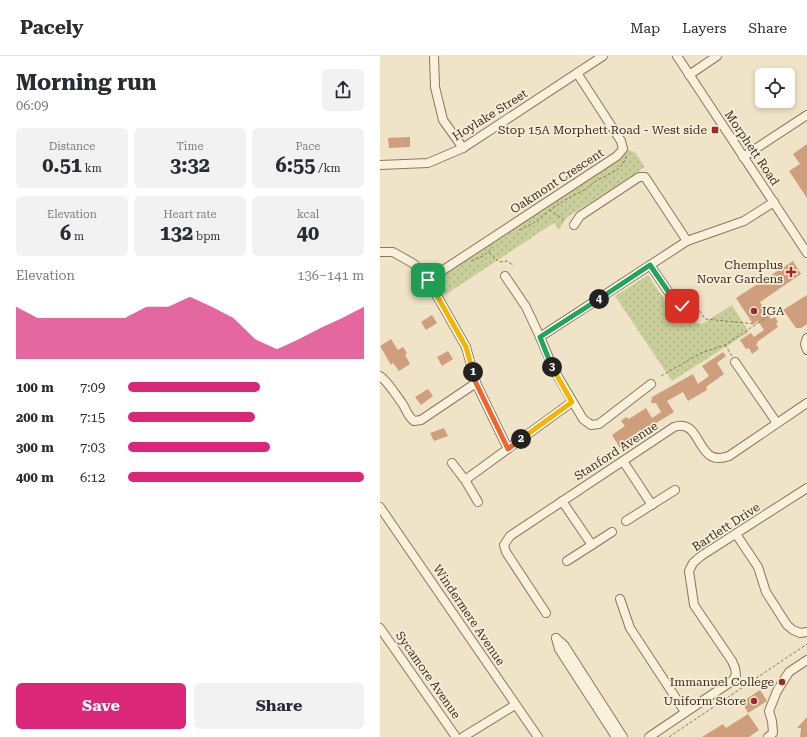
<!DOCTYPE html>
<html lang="en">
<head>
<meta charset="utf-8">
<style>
	body { margin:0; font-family:"Roboto Serif",serif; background:#f2f2f3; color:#2b2b33; height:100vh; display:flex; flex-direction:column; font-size:15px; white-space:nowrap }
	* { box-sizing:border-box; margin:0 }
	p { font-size:13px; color:#7c7c81 }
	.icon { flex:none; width:22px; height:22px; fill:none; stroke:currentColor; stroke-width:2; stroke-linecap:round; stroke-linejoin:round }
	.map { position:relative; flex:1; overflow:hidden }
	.details { display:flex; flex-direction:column; background:#fff; width:380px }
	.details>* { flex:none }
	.tools { position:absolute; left:375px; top:12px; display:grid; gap:8px }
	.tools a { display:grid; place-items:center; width:40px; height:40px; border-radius:6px; background:#fff; box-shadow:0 2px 6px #0003; font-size:20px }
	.pin { position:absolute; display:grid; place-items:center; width:34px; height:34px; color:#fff; margin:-17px; border-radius:8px; box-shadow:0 2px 6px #0006 }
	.km { position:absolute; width:20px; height:20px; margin:-10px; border-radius:50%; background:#222; color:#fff; font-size:11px; line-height:20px; text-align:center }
	.round { display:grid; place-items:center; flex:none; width:42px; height:42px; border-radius:6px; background:#f2f2f3 }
	.overview { display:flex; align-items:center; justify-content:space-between; height:68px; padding:0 16px }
	h1 { font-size:22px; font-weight:700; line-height:30px }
	.metrics { display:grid; grid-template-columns:repeat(3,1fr); gap:6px; height:68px; padding:4px 16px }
	.metrics div { display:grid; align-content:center; border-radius:6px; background:#f2f2f3; text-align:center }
	.metrics b { font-size:20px; font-weight:700 }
	.metrics small { font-size:11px; font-weight:400 }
	.metrics p { font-size:11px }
	.chart { height:112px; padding:8px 16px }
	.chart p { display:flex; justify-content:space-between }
	.chart svg { width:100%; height:72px; margin-top:4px; fill:#db2777; opacity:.7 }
	.action { display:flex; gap:8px; margin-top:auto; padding:8px 16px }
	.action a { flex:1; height:46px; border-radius:6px; background:#db2777; color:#fff; font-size:16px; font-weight:700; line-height:46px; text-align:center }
	.action a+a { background:#f2f2f3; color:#2b2b33 }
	ul { padding:0 16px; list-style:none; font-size:13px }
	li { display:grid; grid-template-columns:64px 48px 1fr; align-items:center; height:30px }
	li i { height:10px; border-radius:5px; background:#db2777 }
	header { display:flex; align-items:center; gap:24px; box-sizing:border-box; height:56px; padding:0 20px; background:#fff; border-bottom:1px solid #e1e1e2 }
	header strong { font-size:19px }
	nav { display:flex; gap:22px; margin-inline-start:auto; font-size:14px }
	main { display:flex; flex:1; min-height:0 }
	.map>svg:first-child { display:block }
	.grass { fill:url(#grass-dots) }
	.building { fill:#cf9f7d }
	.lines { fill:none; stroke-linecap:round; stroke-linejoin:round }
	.minor-casing { stroke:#8d765c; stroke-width:10 }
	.path { stroke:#8d765c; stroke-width:1; stroke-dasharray:3 2; stroke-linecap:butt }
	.minor { stroke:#faf1dc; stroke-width:8 }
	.split-1-casing { stroke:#fff; stroke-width:8 }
	.split-2-casing { stroke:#fff; stroke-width:8 }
	.split-3-casing { stroke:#fff; stroke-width:8 }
	.split-4-casing { stroke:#fff; stroke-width:8 }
	.split-5-casing { stroke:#fff; stroke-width:8 }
	.split-1 { stroke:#f5b400; stroke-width:5 }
	.split-2 { stroke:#f0652b; stroke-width:5 }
	.split-3 { stroke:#f5b400; stroke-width:5 }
	.split-4 { stroke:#22a559; stroke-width:5 }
	.split-5 { stroke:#22a559; stroke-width:5 }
	.poi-dot { fill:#9e2a2b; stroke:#f7eed8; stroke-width:1.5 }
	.labels { text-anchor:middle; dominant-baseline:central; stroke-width:3.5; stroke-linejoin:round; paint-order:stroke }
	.street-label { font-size:12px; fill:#3d2e20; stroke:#f7eed8 }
	.poi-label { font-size:12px; fill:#3d2e20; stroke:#f7eed8; text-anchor:end }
</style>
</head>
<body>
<header>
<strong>Pacely</strong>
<nav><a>Map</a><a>Layers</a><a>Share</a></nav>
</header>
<main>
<section class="details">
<div class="overview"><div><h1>Morning run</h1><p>06:09</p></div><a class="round"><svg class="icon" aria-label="share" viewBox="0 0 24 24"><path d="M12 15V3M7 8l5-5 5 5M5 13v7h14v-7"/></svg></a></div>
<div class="metrics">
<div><p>Distance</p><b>0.51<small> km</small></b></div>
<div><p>Time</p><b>3:32</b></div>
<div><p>Pace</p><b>6:55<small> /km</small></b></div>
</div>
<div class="metrics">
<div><p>Elevation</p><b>6<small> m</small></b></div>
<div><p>Heart rate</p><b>132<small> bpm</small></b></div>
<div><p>kcal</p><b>40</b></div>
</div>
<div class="chart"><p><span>Elevation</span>136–141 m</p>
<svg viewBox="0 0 160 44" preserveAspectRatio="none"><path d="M0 44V12L10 19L20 19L30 19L40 19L50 19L60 12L70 12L80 6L90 12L100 19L110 32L120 38L130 32L140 25L150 19L160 12V44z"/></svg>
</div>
<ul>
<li><b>100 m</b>7:09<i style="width:56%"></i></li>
<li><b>200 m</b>7:15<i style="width:54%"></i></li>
<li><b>300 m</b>7:03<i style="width:60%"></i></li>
<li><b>400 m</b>6:12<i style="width:100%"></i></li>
</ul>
<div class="action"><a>Save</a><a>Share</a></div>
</section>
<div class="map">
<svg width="427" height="681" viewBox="0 0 427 681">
	<defs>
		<pattern id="grass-dots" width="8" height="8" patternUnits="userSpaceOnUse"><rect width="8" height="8" fill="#c9cf9b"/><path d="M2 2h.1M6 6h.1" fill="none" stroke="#aeb285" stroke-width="1.8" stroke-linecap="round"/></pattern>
	</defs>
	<rect width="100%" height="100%" fill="#f0e4c8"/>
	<g class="grass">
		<path d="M245,93L255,96L265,111L186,162L179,174L174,167L65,239L55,223Z"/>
		<path d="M268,219L297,262L322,268L352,249L369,276L292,325L235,240Z"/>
	</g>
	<g class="building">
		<path d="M30,81V91L9,92L8,82Z"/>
		<path d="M427,88V142L409,115L420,108L413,98Z"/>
		<path d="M413,205L421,218L380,246L391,263L395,261L398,266L396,268L398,271L377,286L378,287L376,288L379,293L372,298L369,292L366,293L360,284L371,277L374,281L384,274L378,265L373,268L356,242Z"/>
		<path d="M427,239V268L421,272H416L403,254Z"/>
		<path d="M52,259L57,267L46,274L41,266Z"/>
		<path d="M11,283L18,294L23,291L27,297L25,299L30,308L19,315L13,307L11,309L0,290Z"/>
		<path d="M68,295L73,303L62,310L57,301Z"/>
		<path d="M343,296L346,300L337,307L344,318L326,331L327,334L308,345L303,336L287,345L294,356L263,375L240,392L232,379L245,370L241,365L246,361L249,363L252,361L266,352L272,362L281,356L276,347H271L272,341L313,318L318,328L329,320L322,310Z"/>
		<path d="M48,333L53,340L41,349L35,341Z"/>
		<path d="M64,372L68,380L54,385L50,377Z"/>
		<path d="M380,634L387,645L368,657L362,646Z"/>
		<path d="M368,658L379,674L369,681H322L343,668L346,672Z"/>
		<path d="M427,661V681H420L421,672H417Z"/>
	</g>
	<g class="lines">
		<g class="minor-casing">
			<g id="minor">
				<path d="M54,0L55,31L63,64L83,92"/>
				<path d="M297,0L427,197"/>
				<path d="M309,19L337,0"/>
				<path d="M363,101L427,59"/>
				<path d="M0,109L48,107L83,92L223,0"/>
				<path d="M194,169L200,160L259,121H265L307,185"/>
				<path d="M0,196H13L34,208L48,224L86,291L96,327L128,393"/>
				<path d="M270,209L294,244L302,250"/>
				<path d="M125,220L146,251L160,281L174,314L203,363L211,369L219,368L271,328"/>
				<path d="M48,224L237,100L243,93L241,85L197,17"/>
				<path d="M160,281L307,185L364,165L394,146"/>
				<path d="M427,282L425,288L427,294"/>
				<path d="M355,306L397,367"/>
				<path d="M0,320C9,327 15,338 22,347C26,353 28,361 34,365L41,364L96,327"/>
				<path d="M243,405L272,449"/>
				<path d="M72,407L85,424L98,446"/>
				<path d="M85,424L192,346"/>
				<path d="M182,445L212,489"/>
				<path d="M0,451L158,681"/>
				<path d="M246,465L295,434"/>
				<path d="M356,478L378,511L386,536L407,569L413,574L420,577L427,576"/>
				<path d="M187,505L232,476"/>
				<path d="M240,543L250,572L305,656"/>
				<path d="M166,557L126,496L124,489L130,480L294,371C323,361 315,413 349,400L427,347"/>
				<path d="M0,572L76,681"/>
				<path d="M176,582L184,589L243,681"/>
				<path d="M176,582L179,593L236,681"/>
				<path d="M83,681L135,649"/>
				<path d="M269,681L352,625L356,619L355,612L352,605L314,549L309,515L313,507L321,500L427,432"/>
				<path d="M388,681L393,677L392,665L389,655L397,635L409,616L427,604"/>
			</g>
		</g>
		<g class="path">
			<path d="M184,164L170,154L185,144L206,133L214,126L237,114L243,108L247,99"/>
			<path d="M139,174L152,168L170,154"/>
			<path d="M109,196L119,206L127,205L134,210"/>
			<path d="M91,205L103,200L113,191"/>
			<path d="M309,238L325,263L376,268"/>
			<path d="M345,289L352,300"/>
			<path d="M281,320L321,297L345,289L390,259"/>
			<path d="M289,681L427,588"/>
		</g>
		<use href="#minor" class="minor"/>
	</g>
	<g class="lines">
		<g class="split-1-casing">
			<path id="split-1" d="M48,224L86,291L93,316"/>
		</g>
		<g class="split-2-casing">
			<path id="split-2" d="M93,316L96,327L128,393L141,383"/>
		</g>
		<g class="split-3-casing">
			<path id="split-3" d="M141,383L192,346L172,311"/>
		</g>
		<g class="split-4-casing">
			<path id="split-4" d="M172,311L160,281L219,243"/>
		</g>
		<g class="split-5-casing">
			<path id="split-5" d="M219,243L270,209L294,244L302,250"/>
		</g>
		<use href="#split-1" class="split-1"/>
		<use href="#split-2" class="split-2"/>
		<use href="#split-3" class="split-3"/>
		<use href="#split-4" class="split-4"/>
		<use href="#split-5" class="split-5"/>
	</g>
	<g class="poi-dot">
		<rect x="331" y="70" width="8" height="8" rx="2"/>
		<path d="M409 210h4v4h4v4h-4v4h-4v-4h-4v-4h4z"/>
		<circle cx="374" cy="255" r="4"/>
		<circle cx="402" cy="626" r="4"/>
		<circle cx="374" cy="645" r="4"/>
	</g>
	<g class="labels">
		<g class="street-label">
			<text transform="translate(110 59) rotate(-32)">Hoylake Street</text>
			<text transform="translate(372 92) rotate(56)">Morphett Road</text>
			<text transform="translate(177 125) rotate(-33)">Oakmont Crescent</text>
			<text transform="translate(236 395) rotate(-33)">Stanford Avenue</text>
			<text transform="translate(346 471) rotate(-33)">Bartlett Drive</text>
			<text transform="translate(89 559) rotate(56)">Windermere Avenue</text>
			<text transform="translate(48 619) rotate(55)">Sycamore Avenue</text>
		</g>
		<g class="poi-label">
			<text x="327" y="74">Stop 15A Morphett Road - West side</text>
			<text x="403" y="209">Chemplus<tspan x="403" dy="14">Novar Gardens</tspan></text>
			<text x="382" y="255" text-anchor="start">IGA</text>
			<text x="394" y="626">Immanuel College</text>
			<text x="366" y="645">Uniform Store</text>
		</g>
	</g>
</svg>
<div class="tools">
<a><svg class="icon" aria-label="locate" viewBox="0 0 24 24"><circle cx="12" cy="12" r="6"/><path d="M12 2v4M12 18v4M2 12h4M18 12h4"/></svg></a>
</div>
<div class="pin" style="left:48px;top:224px;background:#1e9e55"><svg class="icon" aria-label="arrive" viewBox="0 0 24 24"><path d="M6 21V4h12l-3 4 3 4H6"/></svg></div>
<div class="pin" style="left:302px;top:250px;background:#d93025"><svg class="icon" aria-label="check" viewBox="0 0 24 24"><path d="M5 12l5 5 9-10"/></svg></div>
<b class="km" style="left:93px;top:316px">1</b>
<b class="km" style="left:141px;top:383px">2</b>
<b class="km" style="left:172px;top:311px">3</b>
<b class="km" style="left:219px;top:243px">4</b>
</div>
</main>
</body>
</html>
